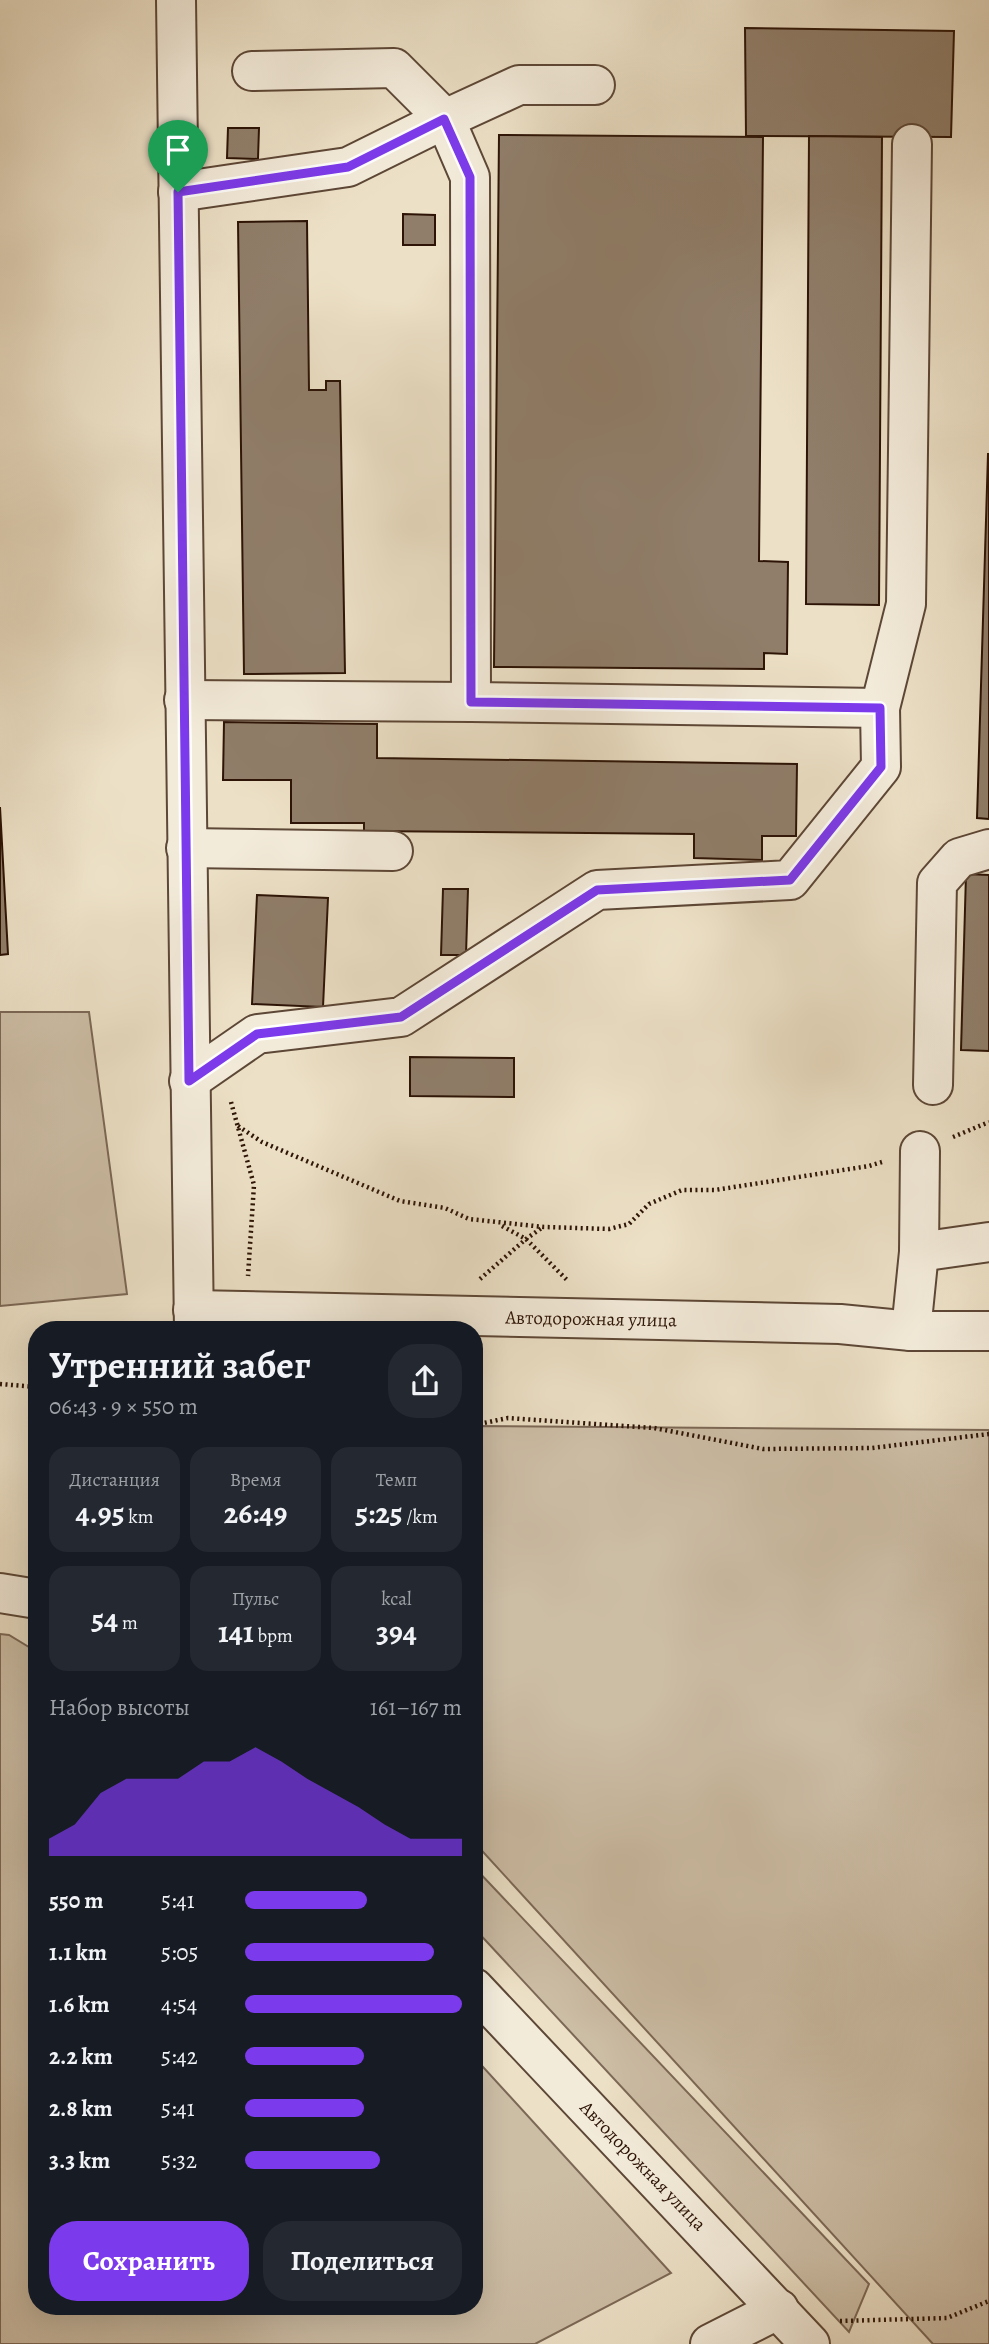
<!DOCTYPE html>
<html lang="ru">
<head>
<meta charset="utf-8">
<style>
	body { margin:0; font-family:Alegreya,serif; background:#242831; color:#f1f3f6; height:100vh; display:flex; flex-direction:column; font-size:26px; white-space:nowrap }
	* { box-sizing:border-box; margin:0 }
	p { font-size:23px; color:#9ea1a6 }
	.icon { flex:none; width:38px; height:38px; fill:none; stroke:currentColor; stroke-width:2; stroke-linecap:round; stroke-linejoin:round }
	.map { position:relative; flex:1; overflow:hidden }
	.sheet { position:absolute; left:28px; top:1321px; width:455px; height:994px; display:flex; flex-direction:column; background:#171b24; border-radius:28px; box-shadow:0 7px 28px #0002 }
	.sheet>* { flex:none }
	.pin { position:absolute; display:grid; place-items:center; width:60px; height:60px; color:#fff; margin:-72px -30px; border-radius:50% 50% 50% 0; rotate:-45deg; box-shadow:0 0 7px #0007 }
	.pin .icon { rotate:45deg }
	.round { display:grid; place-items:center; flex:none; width:74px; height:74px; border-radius:28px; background:#242831 }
	.head { display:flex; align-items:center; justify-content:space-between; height:119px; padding:0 21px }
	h1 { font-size:38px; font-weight:700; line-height:52px }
	.stats { display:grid; grid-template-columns:repeat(3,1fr); gap:10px; height:119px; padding:7px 21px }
	.stats div { display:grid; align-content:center; border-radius:18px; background:#242831; text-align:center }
	.stats b { font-size:30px; font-weight:700 }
	.stats small { font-size:19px; font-weight:400 }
	.stats p { font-size:19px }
	.chart { height:196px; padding:14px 21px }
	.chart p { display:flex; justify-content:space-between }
	.chart svg { width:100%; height:126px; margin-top:7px; fill:#7c3aed; opacity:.7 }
	.cta { display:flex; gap:14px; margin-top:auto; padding:14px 21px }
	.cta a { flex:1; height:80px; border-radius:28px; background:#7c3aed; color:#fff; font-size:28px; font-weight:700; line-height:80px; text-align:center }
	.cta a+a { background:#242831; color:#f1f3f6 }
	ul { padding:0 21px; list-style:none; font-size:23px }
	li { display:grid; grid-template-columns:112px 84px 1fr; align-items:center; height:52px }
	li i { height:18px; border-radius:9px; background:#7c3aed }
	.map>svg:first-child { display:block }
	.green { fill:#ccbda5; stroke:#7c6856; stroke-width:2 }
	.building { fill:#907e6a; stroke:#2d1406; stroke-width:2 }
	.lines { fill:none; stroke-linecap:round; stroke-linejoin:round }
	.minor-casing { stroke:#5d4736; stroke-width:42 }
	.path { stroke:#2d1406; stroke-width:4.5; stroke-dasharray:2 3.5; stroke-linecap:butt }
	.minor { stroke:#f3ebda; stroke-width:38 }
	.route-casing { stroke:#fff; stroke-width:14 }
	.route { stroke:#7c3aed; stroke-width:9 }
	.labels { text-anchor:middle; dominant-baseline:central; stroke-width:6; stroke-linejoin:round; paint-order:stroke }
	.street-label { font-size:19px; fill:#2d1406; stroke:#f3ebda }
</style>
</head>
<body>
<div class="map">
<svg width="989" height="2344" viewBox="0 0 989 2344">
	<rect width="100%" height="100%" fill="#ece0c6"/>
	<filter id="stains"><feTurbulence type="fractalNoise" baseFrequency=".00286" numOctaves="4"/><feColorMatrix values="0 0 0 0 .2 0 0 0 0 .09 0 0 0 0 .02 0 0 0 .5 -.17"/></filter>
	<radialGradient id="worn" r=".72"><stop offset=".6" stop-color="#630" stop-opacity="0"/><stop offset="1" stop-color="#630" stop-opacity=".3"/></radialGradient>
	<g class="green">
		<path d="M0,1012H89L127,1294L0,1306Z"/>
		<path d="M474,1426L989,1430V2344H933L474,1842Z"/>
		<path d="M0,1634L9,1635L37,1652V2306H474V2057L671,2273L535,2344H0Z"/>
		<path d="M474,1867L869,2284L849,2332L474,1928Z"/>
	</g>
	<g class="building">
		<path d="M745,28L954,31L951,137L746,136Z"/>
		<path d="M228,128H259L258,159L227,158Z"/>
		<path d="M499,135L763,137L759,561L788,562L787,654L764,653V669L494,667Z"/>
		<path d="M809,136L882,137L879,605L806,604Z"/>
		<path d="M403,214L435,215V245H403Z"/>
		<path d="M307,221L309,390H326V381H340L345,673L244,674L238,222Z"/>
		<path d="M988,454H989V819L977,818Z"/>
		<path d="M224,722L377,724V758L797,764L796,836H762V860L694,858V834L364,831V823H291V780H223Z"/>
		<path d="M0,807L8,954L0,955Z"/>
		<path d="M966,874L989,875V1051L961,1050Z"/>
		<path d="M443,889H468L466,955H441Z"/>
		<path d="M257,895L328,898L323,1007L252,1004Z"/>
		<path d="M410,1057L514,1058V1097L410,1096Z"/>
	</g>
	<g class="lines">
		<g class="minor-casing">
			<g id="minor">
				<path d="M176,0L194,1330"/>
				<path d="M252,71L394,68L445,119L470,177L471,702"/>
				<path d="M178,192L348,167L445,119L519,85H595"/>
				<path d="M184,700L471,702L880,708L881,767L790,880L597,890L401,1017L257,1034L189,1081"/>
				<path d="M880,708L906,604L912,144"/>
				<path d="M186,848L393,851"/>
				<path d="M933,1085L937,883L959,858L989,849"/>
				<path d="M919,1252L989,1242"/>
				<path d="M193,1310L840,1324L911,1331H989"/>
				<path d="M911,1331L919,1252L920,1151"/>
				<path d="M0,1593L37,1599"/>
				<path d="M474,1988L810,2344"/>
				<path d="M710,2344L779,2309"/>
			</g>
		</g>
		<g class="path">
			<path d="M231,1102L254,1185L248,1276"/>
			<path d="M238,1126L262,1142L400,1201L445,1208L469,1219L544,1227L609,1229L629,1224L649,1204L682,1190H715L869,1166L882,1162"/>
			<path d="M953,1137L989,1122"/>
			<path d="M502,1226L526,1239L567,1280"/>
			<path d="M480,1279L526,1239L543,1227"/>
			<path d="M0,1384L37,1387"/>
			<path d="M474,1425L508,1418L654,1428L763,1449L872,1448L989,1434"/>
			<path d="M840,2321L947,2318L989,2301"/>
		</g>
		<use href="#minor" class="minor"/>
	</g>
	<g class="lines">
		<g class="route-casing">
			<path id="route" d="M444,119L470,177L471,702L880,708L881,767L790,880L597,890L401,1017L257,1034L189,1081L178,192L348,167Z"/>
		</g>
		<use href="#route" class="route"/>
	</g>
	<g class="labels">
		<g class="street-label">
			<text transform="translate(591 1319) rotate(1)">Автодорожная улица</text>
			<text transform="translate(643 2166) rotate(46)">Автодорожная улица</text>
		</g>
	</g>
	<rect width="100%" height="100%" filter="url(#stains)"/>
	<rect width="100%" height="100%" fill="url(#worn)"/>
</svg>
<div class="pin" style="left:178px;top:192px;background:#1e9e55"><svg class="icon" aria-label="arrive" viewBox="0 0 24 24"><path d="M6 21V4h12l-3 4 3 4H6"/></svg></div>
<section class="sheet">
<div class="head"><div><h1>Утренний забег</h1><p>06:43 · 9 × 550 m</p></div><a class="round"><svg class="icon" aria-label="share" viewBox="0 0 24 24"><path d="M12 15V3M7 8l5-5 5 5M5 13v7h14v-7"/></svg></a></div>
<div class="stats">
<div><p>Дистанция</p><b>4.95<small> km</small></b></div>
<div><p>Время</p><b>26:49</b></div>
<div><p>Темп</p><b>5:25<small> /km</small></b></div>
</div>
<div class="stats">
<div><b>54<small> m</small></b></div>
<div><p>Пульс</p><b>141<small> bpm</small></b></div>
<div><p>kcal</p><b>394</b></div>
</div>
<div class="chart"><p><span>Набор высоты</span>161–167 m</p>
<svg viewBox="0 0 160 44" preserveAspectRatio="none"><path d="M0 44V38L10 33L20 22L30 17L40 17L50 17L60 11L70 11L80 6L90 11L100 17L110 22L120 27L130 33L140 38L150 38L160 38V44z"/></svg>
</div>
<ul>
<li><b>550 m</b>5:41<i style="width:56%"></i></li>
<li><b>1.1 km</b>5:05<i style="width:87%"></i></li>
<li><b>1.6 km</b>4:54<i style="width:100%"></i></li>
<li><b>2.2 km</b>5:42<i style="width:55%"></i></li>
<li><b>2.8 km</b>5:41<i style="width:55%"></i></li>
<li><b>3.3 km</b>5:32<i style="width:62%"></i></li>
</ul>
<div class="cta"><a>Сохранить</a><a>Поделиться</a></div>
</section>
</div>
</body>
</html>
